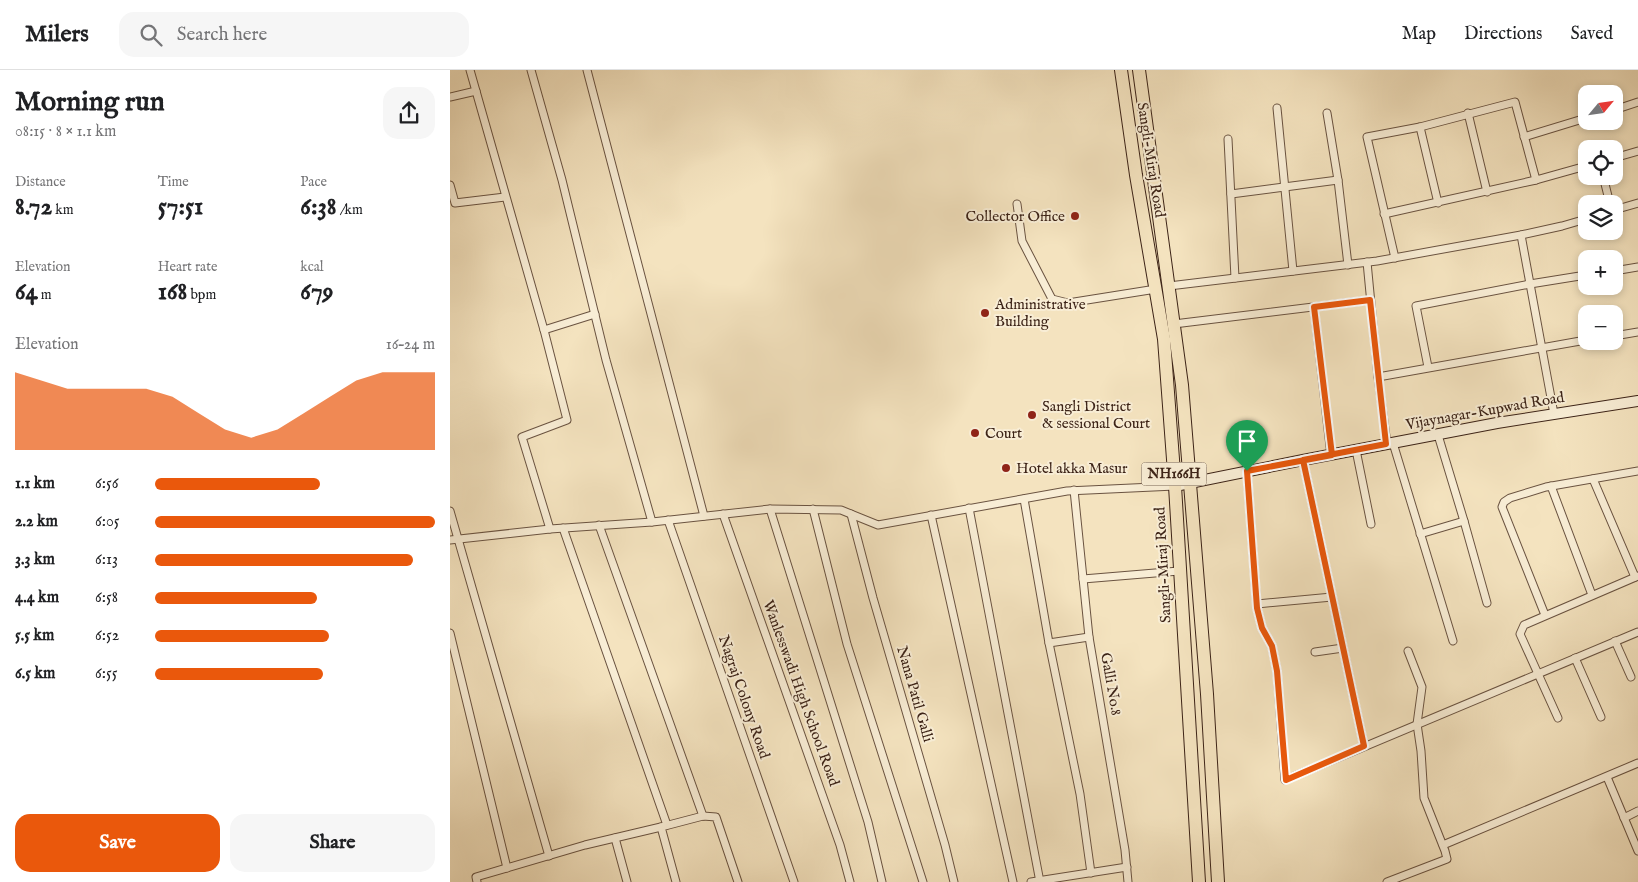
<!DOCTYPE html>
<html lang="en">
<head>
<meta charset="utf-8">
<style>
	body { margin:0; font-family:"IM FELL English",serif; background:#f6f6f6; color:#202124; height:100vh; display:flex; flex-direction:column; font-size:19px; white-space:nowrap }
	* { box-sizing:border-box; margin:0 }
	p { font-size:16px; color:#757577 }
	.icon { flex:none; width:28px; height:28px; fill:none; stroke:currentColor; stroke-width:2; stroke-linecap:round; stroke-linejoin:round }
	.map { position:relative; flex:1; overflow:hidden }
	.side { display:flex; flex-direction:column; background:#fff; width:450px }
	.side>* { flex:none }
	.needle { width:32px; rotate:61deg }
	.controls { position:absolute; left:1128px; top:15px; display:grid; gap:10px }
	.controls a { display:grid; place-items:center; width:45px; height:45px; border-radius:10px; background:#fff; box-shadow:0 2px 8px #0003; font-size:25px }
	.pin { position:absolute; display:grid; place-items:center; width:42px; height:42px; color:#fff; margin:-51px -21px; border-radius:50% 50% 50% 0; rotate:-45deg; box-shadow:0 0 5px #0007 }
	.pin .icon { rotate:45deg }
	.round { display:grid; place-items:center; flex:none; width:52px; height:52px; border-radius:15px; background:#f6f6f6 }
	.headline { display:flex; align-items:center; justify-content:space-between; height:85px; padding:0 15px }
	h1 { font-size:28px; font-weight:800; line-height:38px }
	.figures { display:grid; grid-template-columns:repeat(3,1fr); gap:8px; height:85px; padding:5px 15px }
	.figures div { display:grid; align-content:center }
	.figures b { font-size:25px; font-weight:800 }
	.figures small { font-size:14px; font-weight:400 }
	.figures p { font-size:14px }
	.chart { height:140px; padding:10px 15px }
	.chart p { display:flex; justify-content:space-between }
	.chart svg { width:100%; height:90px; margin-top:5px; fill:#ea580c; opacity:.7 }
	.primary-button { display:flex; gap:10px; margin-top:auto; padding:10px 15px }
	.primary-button a { flex:1; height:58px; border-radius:15px; background:#ea580c; color:#fff; font-size:20px; font-weight:800; line-height:58px; text-align:center }
	.primary-button a+a { background:#f6f6f6; color:#202124 }
	ul { padding:0 15px; list-style:none; font-size:16px }
	li { display:grid; grid-template-columns:80px 60px 1fr; align-items:center; height:38px }
	li i { height:12px; border-radius:6px; background:#ea580c }
	header { display:flex; align-items:center; gap:30px; box-sizing:border-box; height:70px; padding:0 25px; background:#fff; border-bottom:1px solid #e0e0e0 }
	header strong { font-size:24px }
	nav { display:flex; gap:28px; margin-inline-start:auto; font-size:18px }
	.search { width:350px; height:45px; background:#f6f6f6; display:flex; align-items:center; gap:12px; box-sizing:border-box; padding:0 18px; border-radius:15px; color:#757577; font-size:19px }
	main { display:flex; flex:1; min-height:0 }
	.map>svg:first-child { display:block }
	.lines { fill:none; stroke-linecap:round; stroke-linejoin:round }
	.street-casing { stroke:#6a5341; stroke-width:9 }
	.secondary-casing { stroke:#3c2317; stroke-width:12 }
	.highway-casing { stroke:#3c2317; stroke-width:14 }
	.street { stroke:#f8edd5; stroke-width:7 }
	.secondary { stroke:#f8edd5; stroke-width:10 }
	.highway { stroke:#f4e3bf; stroke-width:12 }
	.route-casing { stroke:#fff; stroke-width:10 }
	.route { stroke:#ea580c; stroke-width:6 }
	.poi-dot { fill:#8f2418; stroke:#f8edd5; stroke-width:2 }
	.labels { text-anchor:middle; dominant-baseline:central; stroke-width:4; stroke-linejoin:round; paint-order:stroke }
	.shield { fill:#f8edd5; stroke:#746050; stroke-width:1 }
	.shield-label { font-size:14px; font-weight:bold; fill:#3c2317 }
	.street-label { font-size:15px; fill:#3c2317; stroke:#f8edd5 }
	.poi-label { font-size:15px; fill:#3c2317; stroke:#f8edd5; text-anchor:start }
</style>
</head>
<body>
<header>
<strong>Milers</strong>
<div class="search"><svg class="icon" aria-label="search" viewBox="0 0 24 24"><circle cx="10" cy="10" r="6"/><path d="M15 15l6 6"/></svg>Search here</div>
<nav><a>Map</a><a>Directions</a><a>Saved</a></nav>
</header>
<main>
<section class="side">
<div class="headline"><div><h1>Morning run</h1><p>08:15 · 8 × 1.1 km</p></div><a class="round"><svg class="icon" aria-label="share" viewBox="0 0 24 24"><path d="M12 15V3M7 8l5-5 5 5M5 13v7h14v-7"/></svg></a></div>
<div class="figures">
<div><p>Distance</p><b>8.72<small> km</small></b></div>
<div><p>Time</p><b>57:51</b></div>
<div><p>Pace</p><b>6:38<small> /km</small></b></div>
</div>
<div class="figures">
<div><p>Elevation</p><b>64<small> m</small></b></div>
<div><p>Heart rate</p><b>168<small> bpm</small></b></div>
<div><p>kcal</p><b>679</b></div>
</div>
<div class="chart"><p><span>Elevation</span>16–24 m</p>
<svg viewBox="0 0 160 44" preserveAspectRatio="none"><path d="M0 44V6L10 10L20 14L30 14L40 14L50 14L60 18L70 26L80 34L90 38L100 34L110 26L120 18L130 10L140 6L150 6L160 6V44z"/></svg>
</div>
<ul>
<li><b>1.1 km</b>6:56<i style="width:59%"></i></li>
<li><b>2.2 km</b>6:05<i style="width:100%"></i></li>
<li><b>3.3 km</b>6:13<i style="width:92%"></i></li>
<li><b>4.4 km</b>6:58<i style="width:58%"></i></li>
<li><b>5.5 km</b>6:52<i style="width:62%"></i></li>
<li><b>6.5 km</b>6:55<i style="width:60%"></i></li>
</ul>
<div class="primary-button"><a>Save</a><a>Share</a></div>
</section>
<div class="map">
<svg width="1188" height="812" viewBox="0 0 1188 812">
	<rect width="100%" height="100%" fill="#f4e3bf"/>
	<filter id="stains"><feTurbulence type="fractalNoise" baseFrequency=".004" numOctaves="4"/><feColorMatrix values="0 0 0 0 .2 0 0 0 0 .09 0 0 0 0 .02 0 0 0 .5 -.17"/></filter>
	<radialGradient id="worn" r=".72"><stop offset=".6" stop-color="#630" stop-opacity="0"/><stop offset="1" stop-color="#630" stop-opacity=".3"/></radialGradient>
	<g class="lines">
		<g class="street-casing">
			<g id="street">
				<path d="M20,0L94,260L117,350L72,367L100,459"/>
				<path d="M81,0L112,110L156,290L202,452"/>
				<path d="M137,0L254,446"/>
				<path d="M0,27L26,21"/>
				<path d="M827,38L843,201"/>
				<path d="M1164,40L1188,32"/>
				<path d="M877,43L888,110L898,195"/>
				<path d="M1018,43L1037,122"/>
				<path d="M970,57L988,133"/>
				<path d="M1074,67L1136,48"/>
				<path d="M778,69L785,208"/>
				<path d="M1164,88L1188,81"/>
				<path d="M1153,106L1160,134"/>
				<path d="M0,115L5,133L55,127"/>
				<path d="M781,124L888,110"/>
				<path d="M567,134L572,171L602,229L618,233L706,219"/>
				<path d="M1164,140L1188,133"/>
				<path d="M934,144L1086,110"/>
				<path d="M1071,165L1104,344"/>
				<path d="M945,188L917,67L970,57L1065,32L1086,110L1136,96"/>
				<path d="M917,192L928,307L937,374"/>
				<path d="M1164,201L1188,197"/>
				<path d="M719,216L927,191L1071,165L1112,156L1136,149"/>
				<path d="M864,237L881,385"/>
				<path d="M724,254L920,230"/>
				<path d="M94,260L145,244"/>
				<path d="M1164,266L1188,262"/>
				<path d="M978,297L966,236L1080,214L1136,205"/>
				<path d="M928,307L1136,270"/>
				<path d="M988,365L1014,451L1037,533"/>
				<path d="M943,373L1003,571"/>
				<path d="M906,380L921,454"/>
				<path d="M853,390L914,676"/>
				<path d="M797,401L807,538L812,558L822,576L827,601L835,710L1188,562"/>
				<path d="M1143,409L1185,507"/>
				<path d="M1101,416L1142,525"/>
				<path d="M624,420L639,567L675,780L678,812"/>
				<path d="M574,429L599,573L639,567"/>
				<path d="M519,438L590,812"/>
				<path d="M320,439L418,752L432,812"/>
				<path d="M363,439L397,574L473,812"/>
				<path d="M0,441L99,786"/>
				<path d="M273,444L390,775L400,812"/>
				<path d="M401,444L423,528L495,775L504,812"/>
				<path d="M481,445L563,812"/>
				<path d="M218,450L344,812"/>
				<path d="M149,455L253,746"/>
				<path d="M113,458L217,755"/>
				<path d="M970,464L1014,451"/>
				<path d="M0,470L100,459L202,452L320,439L391,440L428,455L617,421L725,416"/>
				<path d="M633,509L729,501"/>
				<path d="M807,534L882,527"/>
				<path d="M1095,545L1052,437L1054,432L1060,428L1096,417L1188,401"/>
				<path d="M0,563L57,798"/>
				<path d="M1165,571L1181,607"/>
				<path d="M599,573L630,724L641,803"/>
				<path d="M865,582L893,578"/>
				<path d="M1125,588L1151,647"/>
				<path d="M1108,648L1070,564L1074,555L1188,506"/>
				<path d="M1157,707L1188,781"/>
				<path d="M1174,748L1188,741"/>
				<path d="M165,768L177,812"/>
				<path d="M993,775L1188,693"/>
				<path d="M27,812L26,807L135,775L211,757"/>
				<path d="M226,812L211,757L253,746L266,747L288,812"/>
				<path d="M581,812L677,797"/>
				<path d="M937,812L997,789L995,781L974,728L971,681L967,654L972,617L958,581"/>
			</g>
		</g>
		<g class="secondary-casing">
			<path id="secondary" d="M725,416L853,390L1047,353L1188,331"/>
		</g>
		<g class="highway-casing">
			<g id="highway">
				<path d="M671,0L686,105L714,269L725,416L749,812"/>
				<path d="M689,0L732,315L757,624L768,812"/>
			</g>
		</g>
		<use href="#street" class="street"/>
		<use href="#secondary" class="secondary"/>
		<use href="#highway" class="highway"/>
	</g>
	<g class="lines">
		<g class="route-casing">
			<path id="route" d="M797,401L807,538L812,558L822,576L827,601L836,710L914,676L853,390L936,374L920,230L864,237L882,385L797,401"/>
		</g>
		<use href="#route" class="route"/>
	</g>
	<g class="poi-dot">
		<circle cx="625" cy="146" r="5"/>
		<circle cx="535" cy="243" r="5"/>
		<circle cx="582" cy="345" r="5"/>
		<circle cx="525" cy="363" r="5"/>
		<circle cx="556" cy="398" r="5"/>
	</g>
	<g class="labels">
		<rect class="shield" x="691.5" y="392.5" width="65" height="23" rx="4"/>
		<g class="shield-label">
			<text x="724" y="404">NH166H</text>
		</g>
		<g class="street-label">
			<text transform="translate(701 90) rotate(81)">Sangli-Miraj Road</text>
			<text transform="translate(1035 341) rotate(-10)">Vijaynagar-Kupwad Road</text>
			<text transform="translate(713 495) rotate(-93)">Sangli-Miraj Road</text>
			<text transform="translate(661 614) rotate(80)">Galli No.8</text>
			<text transform="translate(351 623) rotate(70)">Wanlesswadi High School Road</text>
			<text transform="translate(465 624) rotate(74)">Nana Patil Galli</text>
			<text transform="translate(294 627) rotate(71)">Nagraj Colony Road</text>
		</g>
		<g class="poi-label">
			<text x="615" y="146" text-anchor="end">Collector Office</text>
			<text x="545" y="234">Administrative<tspan x="545" dy="17">Building</tspan></text>
			<text x="592" y="336">Sangli District<tspan x="592" dy="17">&amp; sessional Court</tspan></text>
			<text x="535" y="363">Court</text>
			<text x="566" y="398">Hotel akka Masur</text>
		</g>
	</g>
	<rect width="100%" height="100%" filter="url(#stains)"/>
	<rect width="100%" height="100%" fill="url(#worn)"/>
</svg>
<div class="controls">
<a><svg class="needle" viewBox="-14 -14 28 28"><path d="M0-13l5 13h-10z" fill="#e53935"/><path d="M0 13l5-13h-10z" fill="#757577"/></svg></a>
<a><svg class="icon" aria-label="locate" viewBox="0 0 24 24"><circle cx="12" cy="12" r="6"/><path d="M12 2v4M12 18v4M2 12h4M18 12h4"/></svg></a>
<a><svg class="icon" aria-label="layers" viewBox="0 0 24 24"><path d="M12 4l9 5-9 5-9-5zM3 14l9 5 9-5"/></svg></a>
<a>+</a>
<a>−</a>
</div>
<div class="pin" style="left:797px;top:401px;background:#1e9e55"><svg class="icon" aria-label="arrive" viewBox="0 0 24 24"><path d="M6 21V4h12l-3 4 3 4H6"/></svg></div>
</div>
</main>
</body>
</html>
